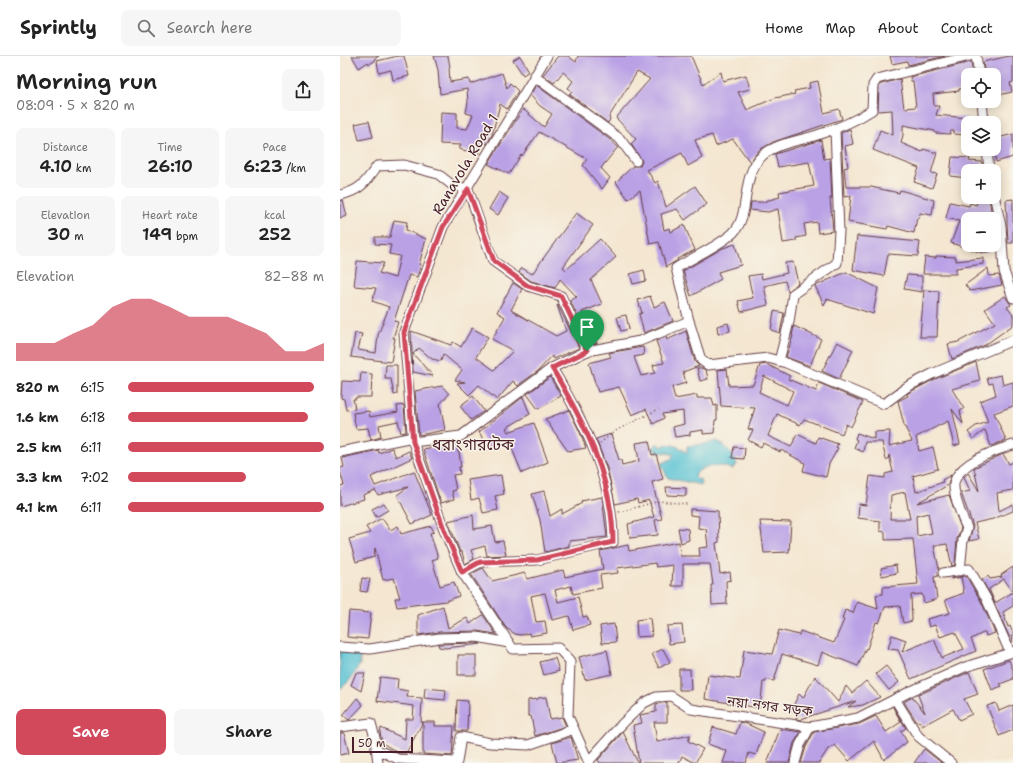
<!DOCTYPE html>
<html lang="en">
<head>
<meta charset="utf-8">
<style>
	body { margin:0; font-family:"Shantell Sans","Noto Sans Bengali",sans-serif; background:#f6f6f6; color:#222; height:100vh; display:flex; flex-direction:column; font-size:15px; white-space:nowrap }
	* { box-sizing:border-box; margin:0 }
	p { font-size:13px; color:#767676 }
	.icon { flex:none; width:22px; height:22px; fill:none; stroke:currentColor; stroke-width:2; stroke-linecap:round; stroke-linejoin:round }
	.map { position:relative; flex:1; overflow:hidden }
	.details { display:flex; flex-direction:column; background:#fff; width:340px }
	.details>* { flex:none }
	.buttons { position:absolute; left:621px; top:12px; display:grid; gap:8px }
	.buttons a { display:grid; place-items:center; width:40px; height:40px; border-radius:8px; background:#fff; box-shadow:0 2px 10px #0003; font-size:20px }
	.scale { position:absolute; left:12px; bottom:10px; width:61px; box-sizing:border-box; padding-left:4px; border:2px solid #4a1f2b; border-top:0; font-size:11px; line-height:14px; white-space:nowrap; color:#4a1f2b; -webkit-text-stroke:3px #f7f3e8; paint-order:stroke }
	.pin { position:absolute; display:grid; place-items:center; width:34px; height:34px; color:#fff; margin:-41px -17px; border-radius:50% 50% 50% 0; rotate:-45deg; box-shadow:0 0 4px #0007 }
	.pin .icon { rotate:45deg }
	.round { display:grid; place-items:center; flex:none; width:42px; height:42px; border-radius:8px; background:#f6f6f6 }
	.head { display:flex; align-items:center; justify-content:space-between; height:68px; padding:0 16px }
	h1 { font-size:22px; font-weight:600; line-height:30px }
	.stats { display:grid; grid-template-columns:repeat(3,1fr); gap:6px; height:68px; padding:4px 16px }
	.stats div { display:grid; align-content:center; border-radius:8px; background:#f6f6f6; text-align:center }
	.stats b { font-size:17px; font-weight:600 }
	.stats small { font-size:11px; font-weight:400 }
	.stats p { font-size:11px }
	.chart { height:112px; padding:8px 16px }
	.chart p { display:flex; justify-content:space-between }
	.chart svg { width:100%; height:72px; margin-top:4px; fill:#d1495b; opacity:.7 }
	.cta { display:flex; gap:8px; margin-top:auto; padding:8px 16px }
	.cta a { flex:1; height:46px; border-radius:8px; background:#d1495b; color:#fff; font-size:16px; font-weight:600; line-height:46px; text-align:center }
	.cta a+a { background:#f6f6f6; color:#222 }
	ul { padding:0 16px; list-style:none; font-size:13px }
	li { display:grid; grid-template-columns:64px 48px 1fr; align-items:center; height:30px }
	li i { height:10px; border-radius:5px; background:#d1495b }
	header { display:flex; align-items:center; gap:24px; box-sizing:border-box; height:56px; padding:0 20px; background:#fff; border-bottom:1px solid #e0e0e0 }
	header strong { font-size:19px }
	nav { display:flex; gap:22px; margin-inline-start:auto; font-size:14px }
	.search { width:280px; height:36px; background:#f6f6f6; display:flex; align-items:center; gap:10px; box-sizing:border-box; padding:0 14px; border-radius:8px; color:#767676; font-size:15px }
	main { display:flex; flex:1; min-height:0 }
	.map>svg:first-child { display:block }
	.water { fill:#59c3d4; stroke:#527180 }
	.building { fill:#baa1e6; fill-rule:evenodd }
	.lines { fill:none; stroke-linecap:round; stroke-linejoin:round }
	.minor-casing { stroke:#643d44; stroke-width:11 }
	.path { stroke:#643d44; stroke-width:1.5; stroke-dasharray:1 3; stroke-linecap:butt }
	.minor { stroke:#fff; stroke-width:9 }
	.route-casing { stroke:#fff; stroke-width:8 }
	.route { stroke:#d1495b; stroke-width:5 }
	.labels { text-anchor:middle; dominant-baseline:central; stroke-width:3; stroke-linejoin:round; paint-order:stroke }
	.street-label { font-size:14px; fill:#4a1f2b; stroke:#f7f3e8 }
	.quarter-label { font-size:16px; fill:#4a1f2b; stroke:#f7f3e8 }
</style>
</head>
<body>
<header>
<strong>Sprintly</strong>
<div class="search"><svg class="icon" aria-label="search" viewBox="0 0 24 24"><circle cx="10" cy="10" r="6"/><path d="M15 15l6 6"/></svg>Search here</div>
<nav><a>Home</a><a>Map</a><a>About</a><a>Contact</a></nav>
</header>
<main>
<section class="details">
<div class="head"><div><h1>Morning run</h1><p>08:09 · 5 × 820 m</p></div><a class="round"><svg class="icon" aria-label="share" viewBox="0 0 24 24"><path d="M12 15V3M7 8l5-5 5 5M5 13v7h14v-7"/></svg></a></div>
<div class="stats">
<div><p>Distance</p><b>4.10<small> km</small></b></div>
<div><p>Time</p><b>26:10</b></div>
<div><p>Pace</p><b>6:23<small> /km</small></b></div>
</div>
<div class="stats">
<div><p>Elevation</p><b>30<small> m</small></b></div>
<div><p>Heart rate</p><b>149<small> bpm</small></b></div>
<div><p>kcal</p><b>252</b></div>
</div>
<div class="chart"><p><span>Elevation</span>82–88 m</p>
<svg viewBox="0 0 160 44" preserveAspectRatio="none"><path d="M0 44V33L10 33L20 33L30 27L40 22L50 11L60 6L70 6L80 11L90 17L100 17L110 17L120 22L130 27L140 38L150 38L160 33V44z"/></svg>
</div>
<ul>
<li><b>820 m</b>6:15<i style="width:95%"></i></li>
<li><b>1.6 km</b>6:18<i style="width:92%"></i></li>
<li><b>2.5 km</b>6:11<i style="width:100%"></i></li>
<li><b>3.3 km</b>7:02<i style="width:60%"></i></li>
<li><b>4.1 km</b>6:11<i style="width:100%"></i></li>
</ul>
<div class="cta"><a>Save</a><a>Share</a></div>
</section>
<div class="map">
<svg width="673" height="707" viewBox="0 0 673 707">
	<rect width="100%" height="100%" fill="#f7f3e8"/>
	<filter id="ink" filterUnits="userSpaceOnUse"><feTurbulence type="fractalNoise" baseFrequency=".025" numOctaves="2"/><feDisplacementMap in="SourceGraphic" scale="8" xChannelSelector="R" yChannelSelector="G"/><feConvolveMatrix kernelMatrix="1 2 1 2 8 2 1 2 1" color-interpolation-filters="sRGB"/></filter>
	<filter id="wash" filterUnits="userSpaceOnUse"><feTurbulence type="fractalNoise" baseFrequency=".012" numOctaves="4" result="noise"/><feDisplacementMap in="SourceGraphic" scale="16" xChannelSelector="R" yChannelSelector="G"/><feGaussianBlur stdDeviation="0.9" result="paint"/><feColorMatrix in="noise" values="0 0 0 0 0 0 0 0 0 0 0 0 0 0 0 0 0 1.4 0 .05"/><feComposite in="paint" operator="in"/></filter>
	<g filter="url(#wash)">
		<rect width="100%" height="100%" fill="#f4e6d0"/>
		<g class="water">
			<path d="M376,385C383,386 396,401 397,409L392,413C378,408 362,408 354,420L357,424L360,423L361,429L328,422L321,408L331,403L334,398H329L328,396L317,397V394L315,395L312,391H315L317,387L321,391C329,385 341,391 347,397V390C353,390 371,387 376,385Z"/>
			<path d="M0,595H20V608L10,624L0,633Z"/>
		</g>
		<g id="blocks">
			<g class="building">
				<path d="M12,0H39L34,3L35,5L29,8L28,6L19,12Z"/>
				<path d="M58,0H64L69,20L53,24L51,14L39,17L37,5Z"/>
				<path d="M94,0H108L110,11L109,12L110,26L129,23L130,28L162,17L167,32L170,27L178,35L167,53L160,48L152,79L147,88L142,86L138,98L119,93L121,89L100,88L101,56L117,57V72L127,73L133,59L126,57L128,46L127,33L100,38L98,14Z"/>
				<path d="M180,0L189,15L183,19L173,4Z"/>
				<path d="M218,0H228L236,6L238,0H351L363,28L381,16L383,25L406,19L410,33L398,36L407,54L435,42L455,38L454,35L470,32L469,27L478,25L484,57L499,53L502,63L433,86L419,94L410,106L393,83L376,90L372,79L355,84L362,102L348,110L342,97L307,114L315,127L318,125L326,151L355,130L367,148L345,164L337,153L321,158L324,174L330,172L331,176L344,169L355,194L337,203L338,204L326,211L319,186L310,188L300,134L288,143L276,126L293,110H300L302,105L291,88L296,83L276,62L310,23L297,16L269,61L270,63L268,67L229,38L232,35L228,32L233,25L223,16L214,27L203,19Z"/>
				<path d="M550,0H605L568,9L567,5L552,8Z"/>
				<path d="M669,0H673V26L670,27L672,36L654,40V19H645L643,6Z"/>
				<path d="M631,6L633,19H628V31L619,33V35L593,38L594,50H599L596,59L628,62V79L614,78V75H611L610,78L595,77V75L563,69V79L561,87L582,96L583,93L597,97L591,117L597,118L592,132L574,126L579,112L533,94L540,74L553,79L552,54L538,55L539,31L541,28L560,23L564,52L576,51L573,25H571L570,21Z"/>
				<path d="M196,29L268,82L278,91L261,112L270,122L262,133L243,109L247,103L199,76L182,100L181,99L169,118L148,108L183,53L204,71L212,58L200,50L190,39Z"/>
				<path d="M29,65L33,81L19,84L15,68Z"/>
				<path d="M510,73L513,88L505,90L508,111L504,112L506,131H531L559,137L560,134L594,144L592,159L580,157L579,162H577L574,177L548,170L547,173L508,166L511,140L504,141L501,77Z"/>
				<path d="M673,78V101L656,106L654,83Z"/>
				<path d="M481,84L484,103L490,102L492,142H490L493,175L478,177L477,166L464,168L466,180L456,182V185L443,187L438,153L428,156L410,154L411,146H426L425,145L440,141L439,136L474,130L469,106L438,111L435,98Z"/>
				<path d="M612,101L630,102L629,105L642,106L643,115H628L627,122L610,120Z"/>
				<path d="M159,136L168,142L158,159L149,153Z"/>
				<path d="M639,141L649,142L651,154L648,163H628V189H648V196H642V197L611,187L619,165L606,162L610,146L629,150L630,147L636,149Z"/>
				<path d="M673,143V187H668L666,144Z"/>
				<path d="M3,144L7,160L0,162V145Z"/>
				<path d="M236,157L253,169L223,211L226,214L260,183L276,201L251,224L262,248L242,256L257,287L250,288L230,244L237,241L220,223L215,232L191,225L179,216L182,212L192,218Z"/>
				<path d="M54,164L67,166L66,174L86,183L79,209H81L77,221L69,219L54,265L58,266L53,282H55L51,306L11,301L15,277L22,278L18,294L36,297L38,279L49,251L32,245L36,232L14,230L17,205L44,207L39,217L55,222L60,200L49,198L51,189L35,188V181H50Z"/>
				<path d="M517,180L580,186L578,200L548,198L544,220L513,214Z"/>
				<path d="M395,188L401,209L378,216L381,223L351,240L343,215L383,192Z"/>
				<path d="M596,200L616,201V205L643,202V208L616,212V218H583L585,201L596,202Z"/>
				<path d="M453,206L458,227L448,236L445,225L424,230L428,249L401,256L398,245L413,242L408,220L421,218L422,223L447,217L445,207Z"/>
				<path d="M648,212L649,220L659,219L662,229L630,235L625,229Z"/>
				<path d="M304,214L306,225L293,228L290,218Z"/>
				<path d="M506,216L538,232L533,258L487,243L484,249L475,230Z"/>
				<path d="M567,219L582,220V236L564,233Z"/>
				<path d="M173,227L182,233L171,254L216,280L226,275L217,249H218L239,292L214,303L212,300L198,315L180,328L178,330L173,325L157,344L139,329L129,339L117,327L125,326L115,324L122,314L103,298L101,305L92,303L79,292L73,298L93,320L73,316L71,275L111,289L113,286L121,291L132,272L148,281L136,301L154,314L173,295L152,283L165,261L157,256Z"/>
				<path d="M584,234L599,235L597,281H580Z"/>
				<path d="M310,240L314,251L325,246L333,265L304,277L299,258L302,257L298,244Z"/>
				<path d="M665,240L671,249L667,251L673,259V269L645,289L612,303L608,288L618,286L655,267L645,253Z"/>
				<path d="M434,255L444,257L440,277L431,274Z"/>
				<path d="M286,259L289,273L281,275L277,261Z"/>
				<path d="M388,267L390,275L378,278L377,270Z"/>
				<path d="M454,270L481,283L470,310L446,301L453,280H452Z"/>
				<path d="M346,275L355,306L359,310L343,316L346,327L332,331L335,343L357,339V342H372L374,350L377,349V364H375L374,377L363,378V374L350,376V379L335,381L333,371L344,368L343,355L322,358L324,362L313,368L306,353L292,359L279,331L258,336L249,307L271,301L269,297L273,296L303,291L304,299L294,301L301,320L315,317L313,309L324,307L316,285L326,281L327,284Z"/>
				<path d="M497,286L513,294L499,323L482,315Z"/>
				<path d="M636,306L640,325L612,333L624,353L620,355L623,368L612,353L620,388L614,390L608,365L576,381L579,395L593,391L598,413L573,420L576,436L603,426L602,424L611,419L608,429L577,447L609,439L621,472L617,483L615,509L612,510L607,488L594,490L599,513L598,520L594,521L597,543L584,547L582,538L571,539L572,565L563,567L560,550L545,551L539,567L536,566L527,593L526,592L518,610L482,596L478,609L442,598L434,625L426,623V626H423L420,652L365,643L368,619L400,623L404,594L432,598L439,574L459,579L460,575L494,587L504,564L502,563L505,554L513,557L517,546L538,553L536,539L543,538V531L578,528L573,483L545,484V476L540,475V465L518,462L519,448L526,449L530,420L545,422V418L553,416L549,399L548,403L546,404L542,386H525L523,396L514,392L517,384L515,383L517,377L534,383V376L550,375L549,390L572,385L564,369L558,345L568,340L567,338L570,336L595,323ZM565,436L570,463H550L551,439ZM588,457L592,477L577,480L576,460Z"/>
				<path d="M426,308L450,320L448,323L476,335L479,327L523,346L511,371L506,368L502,378L464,363L460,369L437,358L428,380L451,391L457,378L476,387L478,381L498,388L496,391L498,392L489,408L486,421L463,415L465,407L441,394L440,396L423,387L421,391L408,384L413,374L408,373L415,352L381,350L378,314L387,313L389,330L413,329L420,309ZM424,320L453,335L447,349L419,336Z"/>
				<path d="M46,309H57V338L54,339L51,323H45Z"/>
				<path d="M357,312H361L366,314L368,323L360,325Z"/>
				<path d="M21,317L32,318L31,341H16V343H13L15,353L6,354L4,343L1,342L2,325L20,326Z"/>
				<path d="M661,319L663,329L673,326V350L654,357L666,384L651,390L645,374L633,383L628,376L636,370L648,366L640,345L656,339L653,327L649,328L647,322Z"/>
				<path d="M210,321L221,340L198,353L187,338Z"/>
				<path d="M102,330L109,338L100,348L105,374L79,379L75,335Z"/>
				<path d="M133,340L144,355L131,364L120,350Z"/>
				<path d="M183,341L190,358L166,372L168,376L194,367L208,406L182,417L168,383L149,392L139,376Z"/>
				<path d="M64,349L66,376L61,377L58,365L39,369L41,381L31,384L28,372L16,373L13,357L29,355L30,361L58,356L57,350Z"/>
				<path d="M229,354L240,376L246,392L228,395L205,363Z"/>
				<path d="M271,378L279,404H281L282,409L299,405L296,387L309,385L312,399L316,398L323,423L312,426L322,463L315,464L318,479L290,482L288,468L314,461L309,444L298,447L297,443L275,448L268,415L256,383Z"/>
				<path d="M116,387L118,396H119L121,411H119L120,418L113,419L116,434L112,435L114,443L101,447L83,393Z"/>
				<path d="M394,391L405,392L404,403L392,402Z"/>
				<path d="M52,392L56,401L69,395L72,402L31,421L35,430L74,415L92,459L72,468L57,439L68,431L38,439L35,434L23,439L24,443L0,450V430L4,429L0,415V412L4,411L2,402L38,394L39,397Z"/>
				<path d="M663,398L669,408L673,406V434L657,437L659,455L673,448V455L653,463L635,467L639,483L629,485L633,470L621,437L630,435L624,421L628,417L639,435L634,412Z"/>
				<path d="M161,419L164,438L155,440L158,454L143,457L139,442L131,444L128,424Z"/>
				<path d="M326,431L346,432V440L327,439Z"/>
				<path d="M204,435L210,460L222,453V458L242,447L241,445L262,441L267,481L229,485V490L205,496L200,464L192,438Z"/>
				<path d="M44,447L48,454L36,461L32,453Z"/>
				<path d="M350,453L378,455L379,486L376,487L380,518L390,516L391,524L386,525L387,548L372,549L371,529H373L370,508H343V530H332L333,509L316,511L315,507L277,512L278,517L260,519L262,532L233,538L231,530L215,534L218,546L238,541L243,561L247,560L250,569L233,574L229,560L212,564L205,537L191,540L196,566L205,565L207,577L190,580L189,577L181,579L175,578L166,572L131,518L143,512L152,525L185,517L187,523L223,514L225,521L263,513L260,495L288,489L289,495L339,486L340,500H360L359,492L368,491L366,473L358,472L359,460L350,459Z"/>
				<path d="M133,459L134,473L152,470L155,486L163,485L166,499L147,500L145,490L131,494L134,503L125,508L122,496H120L108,465Z"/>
				<path d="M42,462L50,474L58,470L61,478L91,470L94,476L90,477L98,502L92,504L100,530L114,526L119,540L106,545L57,551L55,542H60L54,522L43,524L35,492L34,501L16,506L9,483L30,477L26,471Z"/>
				<path d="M420,465L451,466L449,496L424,497Z"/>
				<path d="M338,472L348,473L349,484L341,487Z"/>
				<path d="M556,509L557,517L542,520L541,512Z"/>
				<path d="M673,511V550L663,556L668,571L670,570L673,578L672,587L651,540L642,524L648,520L650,523L662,521L661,519ZM664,523L673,536L655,547L649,533Z"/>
				<path d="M626,520L641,545L655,577L646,580L645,576L631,583L636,595L571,623L558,594L548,593L552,579L566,584L562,596L594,583L602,602L624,593L615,576L600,581L595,569L589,571L587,563L610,557L605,544L624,537L621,521L611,523V522Z"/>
				<path d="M22,522L30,523L27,536L20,535Z"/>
				<path d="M103,550L108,572L127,562L130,568L143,559L156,578L137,575L99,576L78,579V559Z"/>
				<path d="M9,555L31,557L28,583L7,581Z"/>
				<path d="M310,562L312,580L297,581L296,564Z"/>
				<path d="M274,568L276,586L262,587L260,570Z"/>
				<path d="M342,569L344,586L329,588L327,570Z"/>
				<path d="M137,587L141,588L105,592L99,591L98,588Z"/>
				<path d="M323,593L330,606L319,612L312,598Z"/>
				<path d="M267,594L272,618L245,624L239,601Z"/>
				<rect x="118" y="599" width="18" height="20"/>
				<path d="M215,602L219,615L204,619L200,606Z"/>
				<path d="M669,604L673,614V623L660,628L662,630L652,634L644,613Z"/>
				<path d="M546,610L559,626L549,634L536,618Z"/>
				<path d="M339,613H350L351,634H339Z"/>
				<path d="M629,616L638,638L624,643L632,658L619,664L613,653L582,670L579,665L577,666L564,646L572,641L585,657L578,639Z"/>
				<path d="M16,617H25L21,635L11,629Z"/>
				<path d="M475,620L498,646L506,630L512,637L526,625L540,641L523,649L508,651L516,645L461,663L462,664L456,663L458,658L451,654L459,638L463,642Z"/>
				<path d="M40,621L58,623L57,633L68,635L67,641L82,642L81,666H95V670H114L112,700L83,698V666L66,697H59L42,687L40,676L41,672L65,683L66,663H73L74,650L37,645Z"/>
				<path d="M85,632L106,634L105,644L84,642Z"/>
				<path d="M206,641L210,663L222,661L226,670L195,680L191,660H188V644L198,643V642Z"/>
				<path d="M17,642L23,649L9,664L3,659Z"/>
				<path d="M117,644L128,645L127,675H116Z"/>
				<path d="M327,646V666H314L317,686L351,679L348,685L363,693L355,707L342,700L339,707H299L293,669L302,667L300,659L316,656V648Z"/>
				<path d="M656,647L659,655L673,649V674L659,680L647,650Z"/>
				<path d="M553,651L566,672L561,675L567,686L544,704L534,685L509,705L495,689L488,693L479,707H461L466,691L474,676L519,668L536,660L546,676L561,666Z"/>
				<path d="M400,666L407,668L424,676L416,699L409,697L406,707H383L387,695L368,688L373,671L396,678Z"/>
				<path d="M440,673L461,676L454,687L449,707H427Z"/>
				<path d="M283,676L298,707H260L258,704Z"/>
				<path d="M0,677H4L9,697L0,699Z"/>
				<path d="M231,681L238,704L217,707L212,687Z"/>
				<path d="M584,693L602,707H574Z"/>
			</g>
		</g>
	</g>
	<g filter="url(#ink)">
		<use href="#blocks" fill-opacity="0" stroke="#643d44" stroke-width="1"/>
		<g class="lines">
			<g class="minor-casing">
				<g id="minor">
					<path d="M207,0L103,171L64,276L73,386L105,476L122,516L173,593L218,592L230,605L228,660L249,707"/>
					<path d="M636,0L639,19"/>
					<path d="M194,20L280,83L296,105"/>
					<path d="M642,45L644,67"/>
					<path d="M647,93L649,115"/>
					<path d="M0,139C20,135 26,126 37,110L64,109L98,118L112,129L128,133L153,205L188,230L221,240L247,295"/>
					<path d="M654,139L661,170L664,215L673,242"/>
					<path d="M349,265L361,304L368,309L428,302L446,307L544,348L567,331L592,318L673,284"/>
					<path d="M439,305L449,266L453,238L497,207L499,175L495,73"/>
					<path d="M73,386L121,380L212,312L247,295L300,285L349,265L336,212C352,202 380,189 393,177C412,158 399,120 423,99C439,86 461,85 480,78C499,72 515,65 532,54L533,29L537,23L630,0"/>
					<path d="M0,396L73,381"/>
					<path d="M620,515L623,484L627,472C622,462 613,438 614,428C617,407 656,394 673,389"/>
					<path d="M122,516L141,506L197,504L273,486C273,422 244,366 212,312"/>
					<path d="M603,517L629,513L646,542L669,594"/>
					<path d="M0,591L30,593L99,582L137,581L169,587"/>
					<path d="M555,643L578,680L611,707"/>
					<path d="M0,671L31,667L35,682L38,707"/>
					<path d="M36,693L58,703L117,706L121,681L150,687L188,689L234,673"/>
					<path d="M249,705L282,668L304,647L316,641L331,640L351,653L470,671L518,662L571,635L625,611L673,596"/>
					<path d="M455,707L460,689L470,671"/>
				</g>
			</g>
			<g class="path">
				<path d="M260,387L277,374L319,353"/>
				<path d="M279,456L319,445L347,448"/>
			</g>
			<use href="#minor" class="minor"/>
		</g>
	</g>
	<g class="lines" filter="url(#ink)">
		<g class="route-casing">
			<path id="route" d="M128,133L154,205L188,230L221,240L247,295L212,312C244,366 273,422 273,486L197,504L140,506L122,516L105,476L73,386L64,276L103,171Z"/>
		</g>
		<use href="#route" class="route"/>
	</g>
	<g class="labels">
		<g class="street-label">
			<text transform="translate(125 108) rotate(-59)">Ranavola Road 1</text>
			<text transform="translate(430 650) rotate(7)">নয়া নগর সড়ক</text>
		</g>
		<g class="quarter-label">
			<text x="133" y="388">ধরাংগারটেক</text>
		</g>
	</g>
</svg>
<div class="buttons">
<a><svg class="icon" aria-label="locate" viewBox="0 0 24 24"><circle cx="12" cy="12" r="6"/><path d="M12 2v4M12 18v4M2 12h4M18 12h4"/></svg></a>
<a><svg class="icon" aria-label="layers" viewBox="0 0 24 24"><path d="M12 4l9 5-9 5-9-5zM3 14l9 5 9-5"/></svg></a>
<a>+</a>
<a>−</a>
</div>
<div class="scale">50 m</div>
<div class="pin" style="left:247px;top:295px;background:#1e9e55"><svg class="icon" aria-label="arrive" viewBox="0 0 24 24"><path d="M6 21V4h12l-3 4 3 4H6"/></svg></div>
</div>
</main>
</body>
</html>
